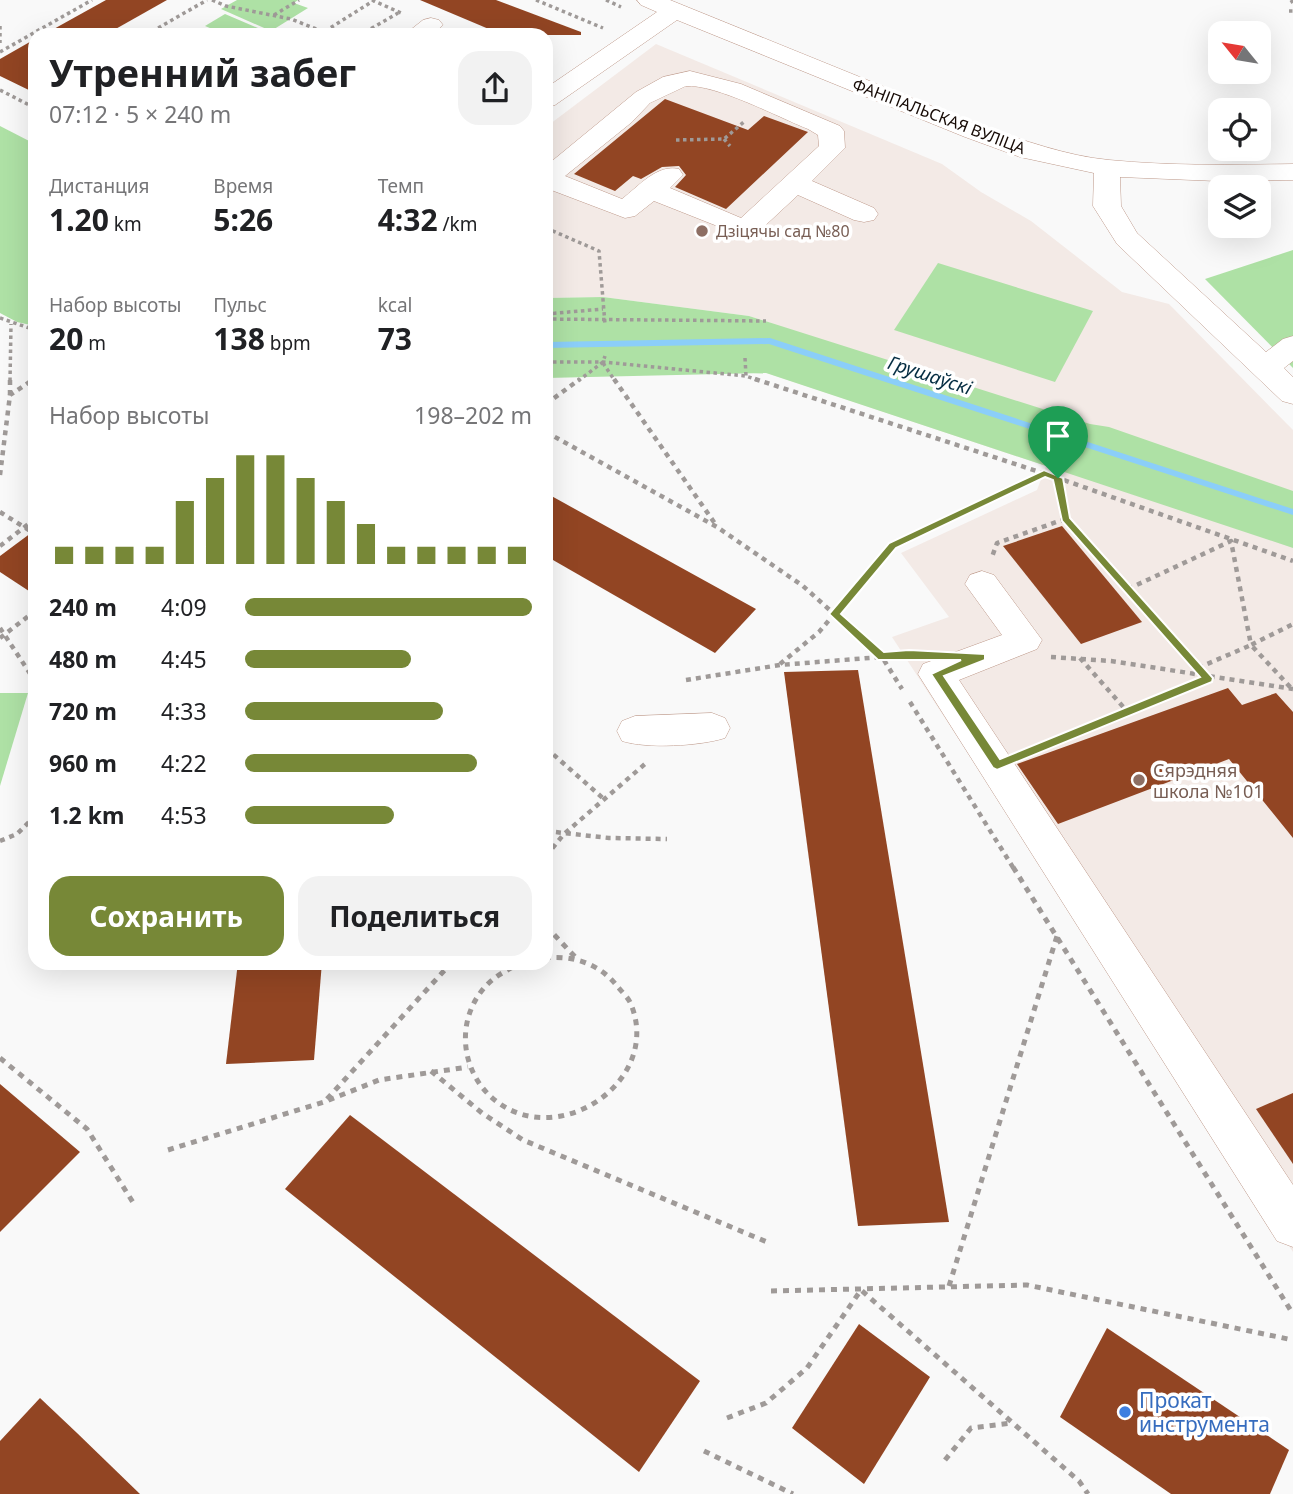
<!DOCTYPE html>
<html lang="ru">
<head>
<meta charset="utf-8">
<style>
	body { margin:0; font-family:"Noto Sans",sans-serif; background:#f2f2f2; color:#202124; height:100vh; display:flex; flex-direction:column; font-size:26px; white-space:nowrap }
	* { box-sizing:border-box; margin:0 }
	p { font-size:23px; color:#757577 }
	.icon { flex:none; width:38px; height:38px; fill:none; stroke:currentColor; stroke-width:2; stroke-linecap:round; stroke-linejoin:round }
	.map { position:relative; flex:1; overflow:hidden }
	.drawer { position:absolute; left:28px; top:28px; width:525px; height:942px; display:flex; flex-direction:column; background:#fff; border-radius:21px; box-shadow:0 7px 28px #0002 }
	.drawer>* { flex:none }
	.needle { width:46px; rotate:300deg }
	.buttons { position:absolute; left:1208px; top:21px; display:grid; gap:14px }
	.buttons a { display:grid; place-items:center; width:63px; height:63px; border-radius:14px; background:#fff; box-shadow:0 7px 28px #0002; font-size:35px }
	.pin { position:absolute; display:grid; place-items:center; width:60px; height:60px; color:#fff; margin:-72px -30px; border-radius:50% 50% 50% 0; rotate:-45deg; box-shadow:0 0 7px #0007 }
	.pin .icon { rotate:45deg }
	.round { display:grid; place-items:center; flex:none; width:74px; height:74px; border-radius:21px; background:#f2f2f2 }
	.overview { display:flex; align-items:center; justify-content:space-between; height:119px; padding:0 21px }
	h1 { font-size:38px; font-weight:700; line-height:52px }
	.stats { display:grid; grid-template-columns:repeat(3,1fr); gap:10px; height:119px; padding:7px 21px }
	.stats div { display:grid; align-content:center }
	.stats b { font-size:30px; font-weight:700 }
	.stats small { font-size:19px; font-weight:400 }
	.stats p { font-size:19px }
	.chart { height:196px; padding:14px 21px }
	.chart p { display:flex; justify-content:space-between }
	.chart svg { width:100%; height:126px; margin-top:7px; stroke:#778837; stroke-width:6 }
	.primary-button { display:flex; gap:14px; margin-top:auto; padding:14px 21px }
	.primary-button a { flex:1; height:80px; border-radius:21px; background:#778837; color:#fff; font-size:28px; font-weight:700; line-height:80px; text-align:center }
	.primary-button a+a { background:#f2f2f2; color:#202124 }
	ul { padding:0 21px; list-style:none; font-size:23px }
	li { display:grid; grid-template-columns:112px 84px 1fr; align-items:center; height:52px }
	li i { height:18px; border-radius:9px; background:#778837 }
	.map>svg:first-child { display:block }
	.built { fill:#f3eae6 }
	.green { fill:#aee1a5 }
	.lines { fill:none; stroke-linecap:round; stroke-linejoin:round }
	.stream { fill:#8bcef9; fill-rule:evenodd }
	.building { fill:#924523 }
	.minor-casing { stroke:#be998a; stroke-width:1 }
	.path-far2 { stroke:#9f9a98; stroke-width:3.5; stroke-dasharray:3.5 3.5; stroke-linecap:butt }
	.path-far1 { stroke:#9f9a98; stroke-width:4.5; stroke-dasharray:5 5; stroke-linecap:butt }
	.path { stroke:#9f9a98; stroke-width:5; stroke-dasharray:6 6; stroke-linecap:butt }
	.minor { fill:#fff; fill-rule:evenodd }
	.route { fill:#778837; stroke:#fff; stroke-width:2; fill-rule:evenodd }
	.education-dot { fill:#8d6e63; stroke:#fff; stroke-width:2.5 }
	.shop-dot { fill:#3f7fe0; stroke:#fff; stroke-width:2.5 }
	.labels { text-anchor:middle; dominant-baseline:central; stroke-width:7; stroke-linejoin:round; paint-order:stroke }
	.far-street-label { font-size:16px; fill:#160a05; stroke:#fff }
	.far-education-label { font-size:16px; fill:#785e54; stroke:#fff; text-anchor:start }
	.education-label { font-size:18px; fill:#785e54; stroke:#fff; text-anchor:start }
	.water-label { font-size:19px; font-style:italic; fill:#052d42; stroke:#fff }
	.near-shop-label { font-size:21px; fill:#366cbe; stroke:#fff; text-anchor:start }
</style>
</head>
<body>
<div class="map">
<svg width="1293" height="1494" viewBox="0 0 1293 1494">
	<rect width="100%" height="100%" fill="#f9f9f9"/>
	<path class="built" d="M656,44L942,164L981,192L1031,221L1122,292L1169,304L1293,430V1252L892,637L949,617L901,553L1037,490L1046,466L773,375L771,323L749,316L603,297L546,298V127Z"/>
	<g class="green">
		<path d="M237,0H298L294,3L308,8L271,31L221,9Z"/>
		<path d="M225,14L258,28C239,40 224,34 205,26Z"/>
		<path d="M0,126L35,144V326L17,322L0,313Z"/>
		<path d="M1293,250V368L1205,279Z"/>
		<path d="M938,263L1093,311L1055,382L894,330Z"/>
		<path d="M603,297L749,316L1090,424L1109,427L1293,491V548L766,373L546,378V298Z"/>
		<path d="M0,693H28L0,786Z"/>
	</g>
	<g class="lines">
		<path class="stream" d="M770,338L1293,509V515L769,344L546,348V342Z"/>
	</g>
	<g class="building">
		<path d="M106,0H167L105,35H43Z"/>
		<path d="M420,0H496L581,32V35H503Z"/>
		<path d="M35,39V93L0,76V59Z"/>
		<path d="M665,99L748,130L764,116L808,132L726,209L675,187L686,175L679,166L662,167L641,179L633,176L615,191L574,174Z"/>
		<path d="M546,493L756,609L715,653L546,556Z"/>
		<path d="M1062,526L1142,622L1081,644L1003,546Z"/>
		<path d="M35,530V595L0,572V556Z"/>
		<path d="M858,670L949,1222L858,1226L784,672Z"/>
		<path d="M1228,688L1242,705L1276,693L1293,712V838L1229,759L1058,824L1017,764Z"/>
		<path d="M238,962H322L314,1060L226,1064Z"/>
		<path d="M0,1084L80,1152L0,1232Z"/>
		<path d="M1293,1093V1164L1256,1109Z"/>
		<path d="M350,1115L700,1381L639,1472L285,1189Z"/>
		<path d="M859,1324L930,1377L864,1484L792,1428Z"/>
		<path d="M1107,1328L1289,1450L1270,1494H1171L1060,1417Z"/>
		<path d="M40,1398L77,1433L140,1494H0V1441Z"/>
	</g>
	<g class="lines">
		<g class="minor-casing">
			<g id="minor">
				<path d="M637,0H670L983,127C1024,140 1066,156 1109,160C1170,166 1232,165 1293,164V180L1217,181L1120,177L1121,206L1137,233L1266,352L1283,339L1293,336V361L1284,368L1293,377V404L1282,401L1117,244L1093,206L1094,173L1020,157L965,137L677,20L555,105L546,108V88L657,12L641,5Z"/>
				<path d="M431,18L439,20L443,25L432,35H404L423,20Z"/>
				<path d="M690,71L741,84L840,126L844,131L845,148L812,181L874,208L878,214L874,220L864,222L854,220L798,195L755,235L745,237L654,201L635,216L625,218L546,188V166L636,92L663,77ZM686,86C716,84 778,117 808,129L818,135L819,146L741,218L670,188L683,175L679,169C657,164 639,186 622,199L565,176L632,122L650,103Z"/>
				<path d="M982,571L994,575L1042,640L1037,649L959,680L1293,1185V1247L1277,1241L918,674L923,664L1002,635L965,584L970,575Z"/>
				<path d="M712,713L725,718L730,728L725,738C700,746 647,749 622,741L617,731L622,721L635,716Z"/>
			</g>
		</g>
		<g class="path-far2">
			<path d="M212,0L226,6L291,19L324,32"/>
			<path d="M372,0L401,13"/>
			<path d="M536,0L603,28"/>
			<path d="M606,0L621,7"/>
			<path d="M1291,0L1293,3"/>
			<path d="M1289,11H1293"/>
			<path d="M274,15L299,0"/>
			<path d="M0,26V43"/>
			<path d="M146,35L207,0"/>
			<path d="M319,35L373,1"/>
			<path d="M373,35L379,31L372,28L398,13"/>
			<path d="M0,52L92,0"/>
			<path d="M0,90L35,108"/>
			<path d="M724,139L730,146"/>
			<path d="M676,140L724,139L745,121"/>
			<path d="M546,228L599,251L605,324"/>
			<path d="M546,314L603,309"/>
			<path d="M0,318L35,330"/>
			<path d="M546,319L766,321"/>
			<path d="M745,358L746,376"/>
			<path d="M546,362H603L746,376L760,381"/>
			<path d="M603,363L615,381"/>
			<path d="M10,381L11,324"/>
			<path d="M31,381L35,378"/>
			<path d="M578,381L603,362L605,356"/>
		</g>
		<g class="path-far1">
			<path d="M614,379L716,525"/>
			<path d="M755,379L1058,478L1065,519L997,543L992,557"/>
			<path d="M10,395V379"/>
			<path d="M546,404L580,379"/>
			<path d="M546,432L717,527L803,586L882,657L902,689"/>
			<path d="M1062,465L1058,478L1293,561"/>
			<path d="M0,475L10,395L34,379"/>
			<path d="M0,512L32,532"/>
			<path d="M1065,519L1198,668"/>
			<path d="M0,546L35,519"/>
			<path d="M1128,589L1231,541L1251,645L1293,624"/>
			<path d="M0,628L35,681"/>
			<path d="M0,638L35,611"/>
			<path d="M1051,657L1111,661L1293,689"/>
			<path d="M1080,658L1126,710"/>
			<path d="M780,664L819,632L892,546L1043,474"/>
			<path d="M686,680L780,665L906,655"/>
			<path d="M910,702L1014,869"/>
			<path d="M546,748L605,800"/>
			<path d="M1027,752L1208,678L1198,668L1251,645L1292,689"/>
			<path d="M546,831L609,838L667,839"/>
			<path d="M0,841L17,834L35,816"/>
			<path d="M546,856L564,834L645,764"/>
		</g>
		<g class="path">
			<path d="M1013,867L1293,1314"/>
			<path d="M546,926L578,960"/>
			<path d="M523,962C509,969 494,976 484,988C454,1023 462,1075 496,1101C559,1150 660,1082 632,1007C630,999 622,992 617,986C600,964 573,955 546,958"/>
			<path d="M0,1058L87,1129L134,1204"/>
			<path d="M431,1071L482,1113L523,1140L767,1242"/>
			<path d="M327,1099L452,962"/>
			<path d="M168,1150L324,1102L379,1080L468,1067"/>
			<path d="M949,1286L1057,936"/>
			<path d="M771,1291L1027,1285L1293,1340"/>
			<path d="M727,1418L766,1403L807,1368L861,1290L1079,1481L1088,1494"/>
			<path d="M704,1451L793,1494"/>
			<path d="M945,1460L971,1428L1012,1423"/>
		</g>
		<use href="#minor" class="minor"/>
	</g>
	<path class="route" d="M1044,470L1063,478L1070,518L1213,678L1212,682L997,770L993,768L931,674L961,660H878L829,614L889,543ZM1045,477L1053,480L1062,521L1200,677L1000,759L944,676L985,660V654L909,650L884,652L841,614L896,548Z"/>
	<g class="education-dot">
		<circle cx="702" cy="231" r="7"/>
		<circle cx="1139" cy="780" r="7"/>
	</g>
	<circle class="shop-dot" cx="1125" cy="1412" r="7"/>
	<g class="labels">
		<g class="far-street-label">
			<text transform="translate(939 116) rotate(21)">ФАНІПАЛЬСКАЯ ВУЛІЦА</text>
		</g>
		<g class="far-education-label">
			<text x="716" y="231">Дзіцячы сад №80</text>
		</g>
		<g class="education-label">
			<text x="1153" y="770">Сярэдняя<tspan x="1153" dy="21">школа №101</tspan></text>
		</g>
		<g class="water-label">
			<text transform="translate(930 375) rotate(18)">Грушаўскі</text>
		</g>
		<g class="near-shop-label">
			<text x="1139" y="1400">Прокат<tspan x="1139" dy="24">инструмента</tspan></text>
		</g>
	</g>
</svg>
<div class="buttons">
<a><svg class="needle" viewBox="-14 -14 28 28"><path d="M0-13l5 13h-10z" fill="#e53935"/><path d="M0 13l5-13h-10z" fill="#757577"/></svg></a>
<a><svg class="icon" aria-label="locate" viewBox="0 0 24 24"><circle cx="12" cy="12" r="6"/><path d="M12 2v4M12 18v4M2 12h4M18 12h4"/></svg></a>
<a><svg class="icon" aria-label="layers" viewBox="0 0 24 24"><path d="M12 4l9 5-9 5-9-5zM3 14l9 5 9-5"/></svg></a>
</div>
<div class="pin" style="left:1058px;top:478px;background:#1e9e55"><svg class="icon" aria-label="arrive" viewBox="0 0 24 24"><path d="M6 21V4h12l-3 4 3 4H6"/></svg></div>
<section class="drawer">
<div class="overview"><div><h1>Утренний забег</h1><p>07:12 · 5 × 240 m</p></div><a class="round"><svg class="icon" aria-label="share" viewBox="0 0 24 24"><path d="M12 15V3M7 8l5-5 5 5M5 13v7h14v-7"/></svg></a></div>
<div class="stats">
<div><p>Дистанция</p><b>1.20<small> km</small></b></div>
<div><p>Время</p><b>5:26</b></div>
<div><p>Темп</p><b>4:32<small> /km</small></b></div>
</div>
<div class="stats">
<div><p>Набор высоты</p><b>20<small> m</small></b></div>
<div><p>Пульс</p><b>138<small> bpm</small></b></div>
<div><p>kcal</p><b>73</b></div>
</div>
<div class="chart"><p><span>Набор высоты</span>198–202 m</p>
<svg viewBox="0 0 160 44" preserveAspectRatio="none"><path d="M5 44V38M15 44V38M25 44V38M35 44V38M45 44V22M55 44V14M65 44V6M75 44V6M85 44V14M95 44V22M105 44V30M115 44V38M125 44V38M135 44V38M145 44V38M155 44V38"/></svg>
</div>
<ul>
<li><b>240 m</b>4:09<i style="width:100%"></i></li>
<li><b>480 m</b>4:45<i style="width:58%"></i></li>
<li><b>720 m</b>4:33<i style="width:69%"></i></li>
<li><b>960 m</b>4:22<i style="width:81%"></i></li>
<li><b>1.2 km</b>4:53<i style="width:52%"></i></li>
</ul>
<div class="primary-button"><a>Сохранить</a><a>Поделиться</a></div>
</section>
</div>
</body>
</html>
